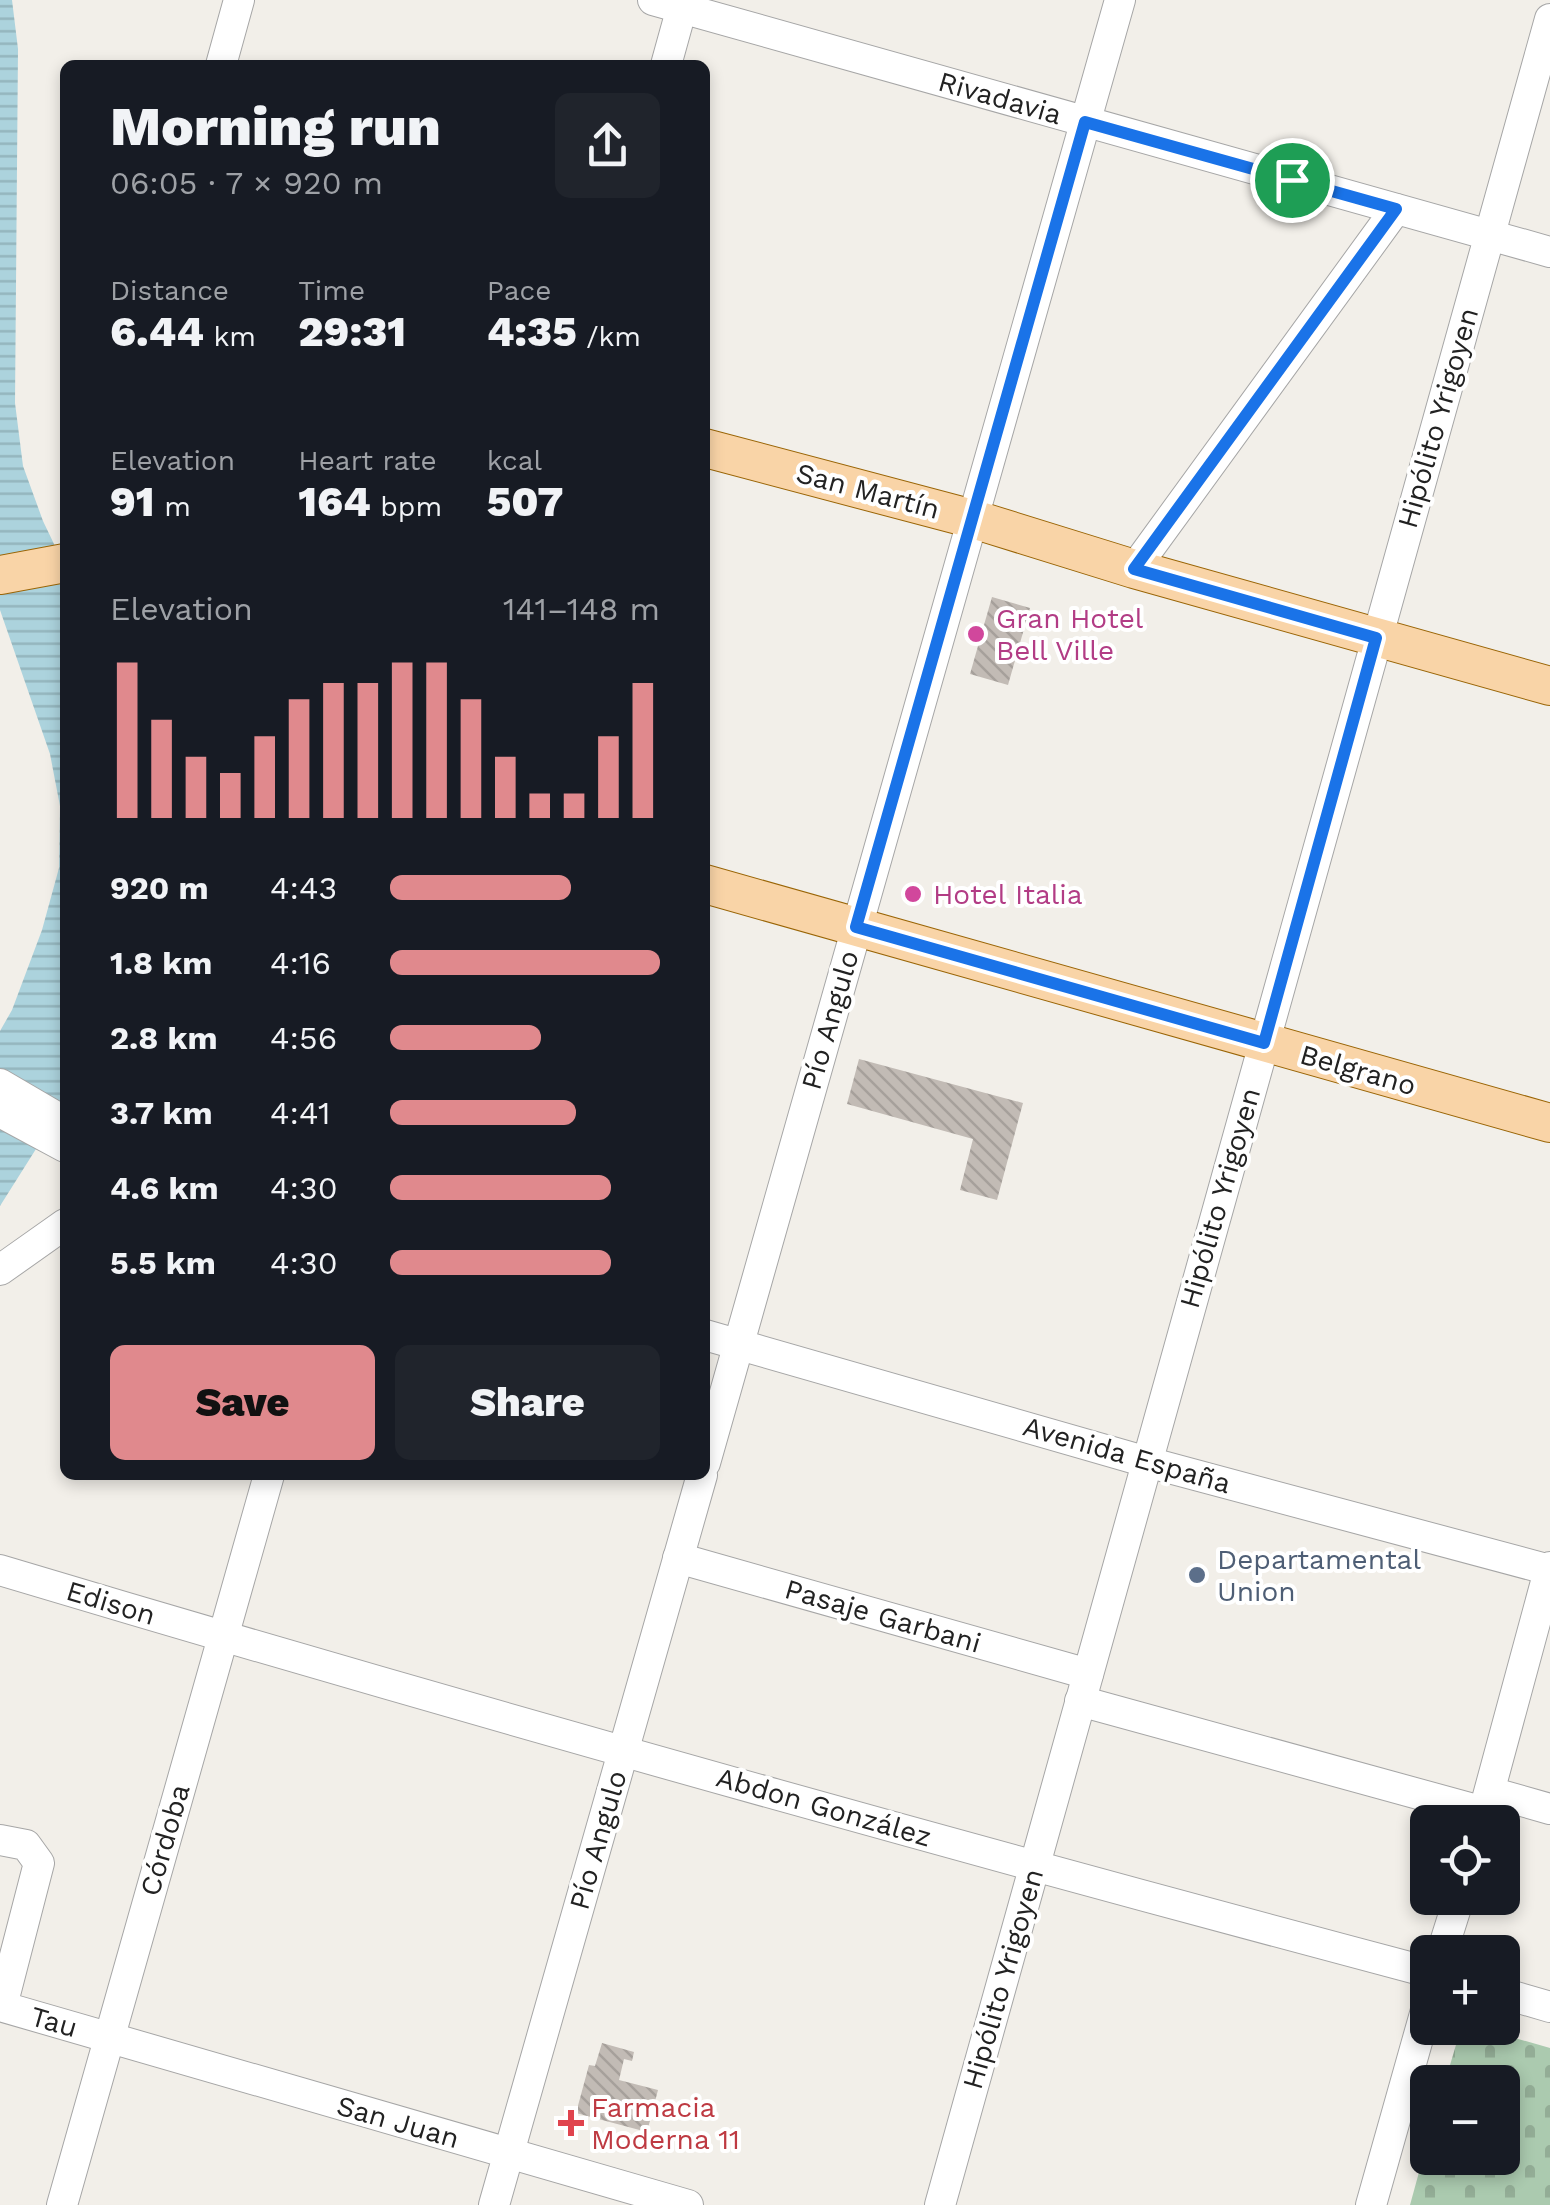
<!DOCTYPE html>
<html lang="en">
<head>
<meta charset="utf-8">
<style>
	body { margin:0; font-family:"Work Sans",sans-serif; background:#20242c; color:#f1f3f6; height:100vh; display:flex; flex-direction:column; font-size:38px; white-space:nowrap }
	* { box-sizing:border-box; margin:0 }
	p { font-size:32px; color:#9ea1a6 }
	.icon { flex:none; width:55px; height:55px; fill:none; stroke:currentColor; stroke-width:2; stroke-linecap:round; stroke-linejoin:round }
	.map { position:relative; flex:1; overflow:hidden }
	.details { position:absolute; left:60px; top:60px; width:650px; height:1420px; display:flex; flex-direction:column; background:#171b24; border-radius:15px; box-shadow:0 5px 15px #0003 }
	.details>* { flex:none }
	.fabs { position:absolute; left:1410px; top:1805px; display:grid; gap:20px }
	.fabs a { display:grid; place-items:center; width:110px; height:110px; border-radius:15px; background:#171b24; box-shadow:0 5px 15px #0003; font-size:50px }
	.pin { position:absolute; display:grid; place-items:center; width:85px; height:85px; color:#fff; margin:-42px; border:5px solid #fff; border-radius:50%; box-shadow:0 2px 10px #0007 }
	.round { display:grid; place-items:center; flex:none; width:105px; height:105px; border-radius:15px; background:#20242c }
	.overview { display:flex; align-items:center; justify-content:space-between; height:170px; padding:0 50px }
	h1 { font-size:55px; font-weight:800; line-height:75px }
	.stats { display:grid; grid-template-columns:repeat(3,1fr); gap:15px; height:170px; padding:10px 50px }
	.stats div { display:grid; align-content:center }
	.stats b { font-size:42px; font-weight:800 }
	.stats small { font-size:28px; font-weight:400 }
	.stats p { font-size:28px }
	.chart { height:280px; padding:20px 50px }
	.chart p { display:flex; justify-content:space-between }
	.chart svg { width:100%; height:180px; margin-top:10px; stroke:#e0898d; stroke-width:6 }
	.action { display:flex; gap:20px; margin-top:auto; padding:20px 50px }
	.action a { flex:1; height:115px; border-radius:15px; background:#e0898d; color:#111; font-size:40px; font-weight:800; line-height:115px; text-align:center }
	.action a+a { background:#20242c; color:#f1f3f6 }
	ul { padding:0 50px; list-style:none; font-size:32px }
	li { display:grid; grid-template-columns:160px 120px 1fr; align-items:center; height:75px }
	li i { height:25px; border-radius:12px; background:#e0898d }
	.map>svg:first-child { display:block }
	.cemetery { fill:url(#cemetery-stones) }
	.water { fill:url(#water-rules) }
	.building { fill:url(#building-back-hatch) }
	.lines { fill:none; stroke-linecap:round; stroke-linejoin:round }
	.minor-casing { stroke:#a6a6a6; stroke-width:32 }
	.major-casing { stroke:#9a6506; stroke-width:40 }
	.minor { stroke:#fff; stroke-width:30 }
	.major { stroke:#f9d4a7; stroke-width:38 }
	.route-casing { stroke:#fff; stroke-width:20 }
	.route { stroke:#1a73e8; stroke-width:12 }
	.hotel-dot { fill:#d1479c; stroke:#fff; stroke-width:4 }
	.service-dot { fill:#5c6f8a; stroke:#fff; stroke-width:4 }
	.health-dot { fill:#e0444e; stroke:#fff; stroke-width:4 }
	.labels { text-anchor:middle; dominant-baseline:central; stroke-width:8; stroke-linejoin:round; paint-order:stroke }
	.street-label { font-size:28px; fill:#222; stroke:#fff }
	.hotel-label { font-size:28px; fill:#b23c85; stroke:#fff; text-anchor:start }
	.service-label { font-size:28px; fill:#4e5e75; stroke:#fff; text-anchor:start }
	.health-label { font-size:28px; fill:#be3a42; stroke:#fff; text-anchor:start }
</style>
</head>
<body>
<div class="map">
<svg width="1550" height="2205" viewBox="0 0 1550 2205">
	<defs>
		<pattern id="cemetery-stones" width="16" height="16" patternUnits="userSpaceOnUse" patternTransform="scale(2.5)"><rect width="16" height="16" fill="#abcaaf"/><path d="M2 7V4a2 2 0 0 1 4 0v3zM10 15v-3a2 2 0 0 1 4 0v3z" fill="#93ad96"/></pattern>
		<pattern id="water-rules" width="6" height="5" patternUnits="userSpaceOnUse" patternTransform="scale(2.5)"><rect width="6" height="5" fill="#acd3dd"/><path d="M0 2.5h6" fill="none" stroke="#94b5bd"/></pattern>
		<pattern id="building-back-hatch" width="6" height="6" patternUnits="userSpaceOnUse" patternTransform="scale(2.5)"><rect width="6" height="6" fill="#c2bbb5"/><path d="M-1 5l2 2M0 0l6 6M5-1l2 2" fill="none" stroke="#a6a09b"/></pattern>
	</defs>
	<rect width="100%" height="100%" fill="#f2efe9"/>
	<path class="cemetery" d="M1461,2028H1480L1550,2048V2205H1410L1427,2143L1428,2158H1502V2082H1445Z"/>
	<path class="water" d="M0,0H12L18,49L15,403L23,466L43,521L65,567V1103L0,1206V1031L12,1010L42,930L59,868L60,806L50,754L0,610Z"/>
	<g class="building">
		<path d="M992,597L1030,608L1008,685L970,674Z"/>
		<path d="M859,1059L1023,1103L997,1200L960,1190L973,1139L847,1104Z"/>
		<path d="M602,2043L634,2052L632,2061L624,2059L619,2080L658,2090L647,2132L576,2113L589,2065L595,2066Z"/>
	</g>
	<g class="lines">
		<g class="minor-casing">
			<g id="minor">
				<path d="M653,0L1550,252"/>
				<path d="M221,65L239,0"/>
				<path d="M666,65L684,0"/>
				<path d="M1134,569L1396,209"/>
				<path d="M0,1084L65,1122"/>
				<path d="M0,1112L65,1147"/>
				<path d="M0,1270L65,1224"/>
				<path d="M705,1335L1147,1462L1550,1570"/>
				<path d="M705,1463L1120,0"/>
				<path d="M678,1558L1088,1674"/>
				<path d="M0,1570C474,1712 950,1845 1428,1972"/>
				<path d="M1080,1701L1484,1812"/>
				<path d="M1490,1792L1550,1809"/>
				<path d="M1481,1822L1550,1567"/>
				<path d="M0,1840L26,1845L39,1863L2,2006"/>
				<path d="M1442,1952L1459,1898"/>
				<path d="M1502,1993L1550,2007"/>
				<path d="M0,2006L688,2205"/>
				<path d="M62,2205L269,1475"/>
				<path d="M494,2205L702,1475"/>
				<path d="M940,2205L1550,19"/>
				<path d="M1371,2205L1428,2003"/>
			</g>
		</g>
		<g class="major-casing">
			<g id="major">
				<path d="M705,448L973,519L1134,569L1550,686"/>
				<path d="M0,575L65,563"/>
				<path d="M705,884L1550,1123"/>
			</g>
		</g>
		<use href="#minor" class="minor"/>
		<use href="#major" class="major"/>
	</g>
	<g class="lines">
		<g class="route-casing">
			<path id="route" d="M1085,122L1396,209L1134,569L1376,638L1264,1043L856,927Z"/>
		</g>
		<use href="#route" class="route"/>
	</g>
	<g class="hotel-dot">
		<circle cx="976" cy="634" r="10"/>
		<circle cx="913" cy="894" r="10"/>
	</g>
	<circle class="service-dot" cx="1197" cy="1575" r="10"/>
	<path class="health-dot" d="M566 2108h10v10h10v10h-10v10h-10v-10h-10v-10h10z"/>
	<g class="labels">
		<g class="street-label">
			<text transform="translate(1000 98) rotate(16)">Rivadavia</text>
			<text transform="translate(1438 418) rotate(-74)">Hipólito Yrigoyen</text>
			<text transform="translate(868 491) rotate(15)">San Martín</text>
			<text transform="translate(830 1020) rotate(-74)">Pío Angulo</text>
			<text transform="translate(1358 1070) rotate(16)">Belgrano</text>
			<text transform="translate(1220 1198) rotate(-74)">Hipólito Yrigoyen</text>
			<text transform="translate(1127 1455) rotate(16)">Avenida España</text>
			<text transform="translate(111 1603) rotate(17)">Edison</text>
			<text transform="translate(883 1616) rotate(16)">Pasaje Garbani</text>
			<text transform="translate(824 1807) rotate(16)">Abdon González</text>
			<text transform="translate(165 1840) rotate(-74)">Córdoba</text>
			<text transform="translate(598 1840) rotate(-74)">Pío Angulo</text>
			<text transform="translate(1003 1979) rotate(-74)">Hipólito Yrigoyen</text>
			<text transform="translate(54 2022) rotate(16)">Tau</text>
			<text transform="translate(398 2122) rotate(16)">San Juan</text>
		</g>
		<g class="hotel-label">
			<text x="996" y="618">Gran Hotel<tspan x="996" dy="32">Bell Ville</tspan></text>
			<text x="933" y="894">Hotel Italia</text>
		</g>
		<g class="service-label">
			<text x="1217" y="1559">Departamental<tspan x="1217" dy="32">Union</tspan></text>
		</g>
		<g class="health-label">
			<text x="591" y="2107">Farmacia<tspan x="591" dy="32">Moderna 11</tspan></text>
		</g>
	</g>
</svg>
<div class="fabs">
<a><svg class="icon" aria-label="locate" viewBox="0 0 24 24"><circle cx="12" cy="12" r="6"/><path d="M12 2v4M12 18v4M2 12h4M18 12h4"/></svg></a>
<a>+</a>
<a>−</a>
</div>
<div class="pin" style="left:1292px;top:180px;background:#1e9e55"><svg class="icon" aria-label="arrive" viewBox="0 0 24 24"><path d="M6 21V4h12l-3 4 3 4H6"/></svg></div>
<section class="details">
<div class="overview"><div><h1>Morning run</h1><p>06:05 · 7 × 920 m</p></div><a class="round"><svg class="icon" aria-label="share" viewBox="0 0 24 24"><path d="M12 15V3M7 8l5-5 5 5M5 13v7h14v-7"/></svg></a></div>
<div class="stats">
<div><p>Distance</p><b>6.44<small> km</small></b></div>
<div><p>Time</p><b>29:31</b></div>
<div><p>Pace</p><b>4:35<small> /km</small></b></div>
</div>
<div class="stats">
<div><p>Elevation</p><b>91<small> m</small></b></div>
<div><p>Heart rate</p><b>164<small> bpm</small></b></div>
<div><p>kcal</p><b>507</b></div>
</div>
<div class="chart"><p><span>Elevation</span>141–148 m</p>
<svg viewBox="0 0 160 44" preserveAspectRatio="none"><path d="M5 44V6M15 44V20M25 44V29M35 44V33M45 44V24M55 44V15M65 44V11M75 44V11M85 44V6M95 44V6M105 44V15M115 44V29M125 44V38M135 44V38M145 44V24M155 44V11"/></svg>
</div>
<ul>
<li><b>920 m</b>4:43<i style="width:67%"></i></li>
<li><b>1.8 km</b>4:16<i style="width:100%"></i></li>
<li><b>2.8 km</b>4:56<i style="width:56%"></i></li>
<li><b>3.7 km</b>4:41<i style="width:69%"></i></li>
<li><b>4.6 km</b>4:30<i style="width:82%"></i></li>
<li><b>5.5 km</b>4:30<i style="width:82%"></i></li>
</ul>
<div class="action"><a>Save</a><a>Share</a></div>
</section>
</div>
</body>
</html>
